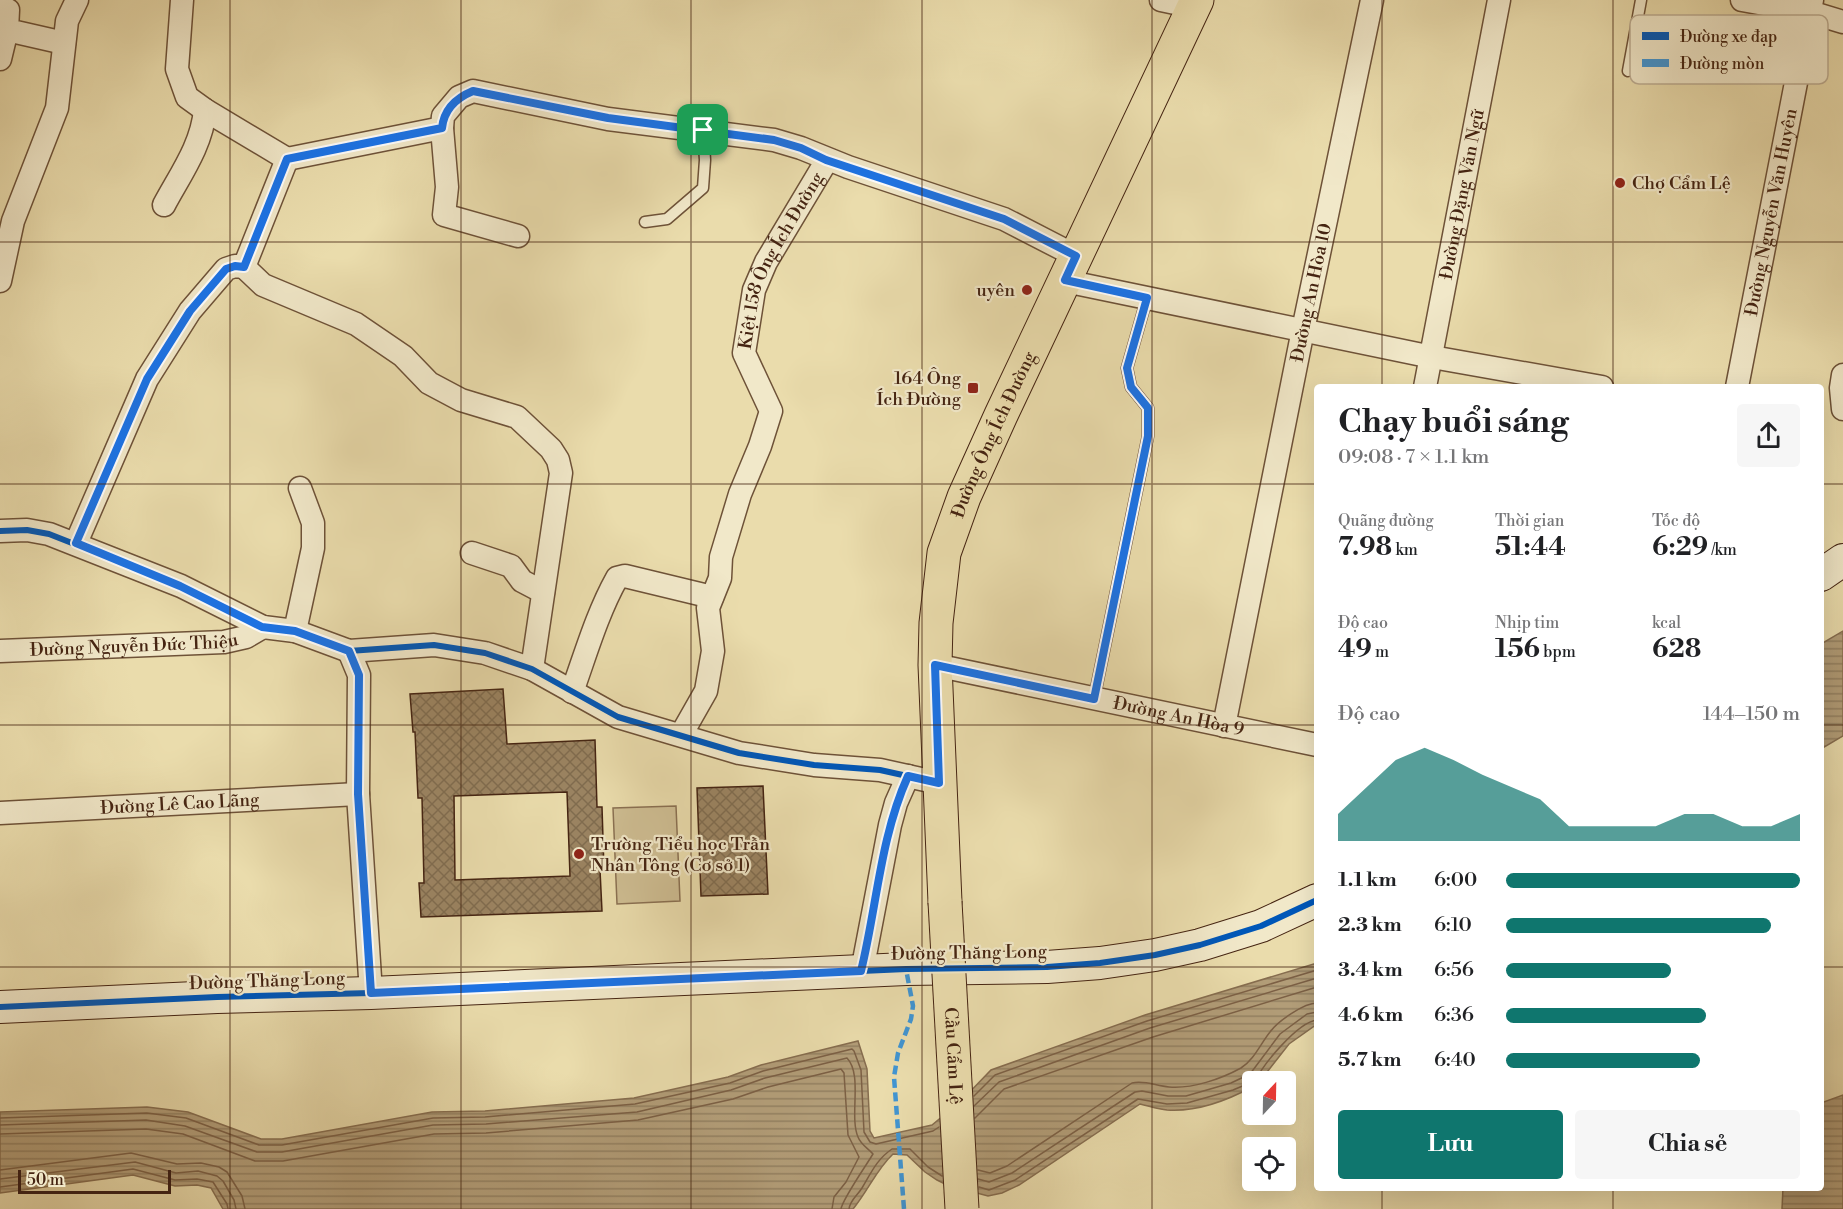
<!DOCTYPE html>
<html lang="vi">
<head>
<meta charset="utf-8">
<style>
	body { margin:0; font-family:"Libre Bodoni",serif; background:#f6f6f6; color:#202124; height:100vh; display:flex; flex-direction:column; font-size:22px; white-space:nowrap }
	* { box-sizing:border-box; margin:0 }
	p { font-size:20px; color:#757577 }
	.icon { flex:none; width:33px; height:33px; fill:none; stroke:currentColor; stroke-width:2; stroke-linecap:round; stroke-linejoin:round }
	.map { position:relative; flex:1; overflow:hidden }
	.panel { position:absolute; left:1314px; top:384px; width:510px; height:807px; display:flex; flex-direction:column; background:#fff; border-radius:6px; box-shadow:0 6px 24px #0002 }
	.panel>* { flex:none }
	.needle { width:39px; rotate:22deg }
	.tools { position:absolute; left:1242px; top:1071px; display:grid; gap:12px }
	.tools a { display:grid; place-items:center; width:54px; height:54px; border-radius:6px; background:#fff; box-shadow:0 6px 24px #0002; font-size:30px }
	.scale { position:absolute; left:18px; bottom:15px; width:153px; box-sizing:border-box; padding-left:6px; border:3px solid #452412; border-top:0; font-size:16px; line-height:21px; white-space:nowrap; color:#452412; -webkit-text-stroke:4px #f1e8c9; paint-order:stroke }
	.pin { position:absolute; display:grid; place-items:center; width:51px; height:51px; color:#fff; margin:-26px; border-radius:12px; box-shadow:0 3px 9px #0006 }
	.round { display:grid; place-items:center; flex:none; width:63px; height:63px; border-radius:6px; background:#f6f6f6 }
	.overview { display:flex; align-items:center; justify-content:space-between; height:102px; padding:0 24px }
	h1 { font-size:33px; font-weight:800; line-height:45px }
	.stats { display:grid; grid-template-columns:repeat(3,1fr); gap:9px; height:102px; padding:6px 24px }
	.stats div { display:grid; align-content:center }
	.stats b { font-size:26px; font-weight:800 }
	.stats small { font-size:16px; font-weight:400 }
	.stats p { font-size:16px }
	.chart { height:168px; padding:12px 24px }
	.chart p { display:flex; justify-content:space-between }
	.chart svg { width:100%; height:108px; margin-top:6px; fill:#0f766e; opacity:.7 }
	.primary-button { display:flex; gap:12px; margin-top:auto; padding:12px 24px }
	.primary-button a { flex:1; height:69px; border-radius:6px; background:#0f766e; color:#fff; font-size:24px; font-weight:800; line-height:69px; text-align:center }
	.primary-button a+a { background:#f6f6f6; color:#202124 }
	ul { padding:0 24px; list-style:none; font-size:20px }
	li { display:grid; grid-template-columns:96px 72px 1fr; align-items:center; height:45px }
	li i { height:15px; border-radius:8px; background:#0f766e }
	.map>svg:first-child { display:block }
	.pitch { fill:#cebd92; stroke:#8a7052; stroke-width:1.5 }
	.water { fill:url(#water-rules); stroke:#866d4f; stroke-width:1.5 }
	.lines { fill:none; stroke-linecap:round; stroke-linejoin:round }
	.shore { stroke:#7c6045; stroke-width:1.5 }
	.building { fill:url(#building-cross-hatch); stroke:#452412; stroke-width:1.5; fill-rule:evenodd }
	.lane-casing { stroke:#6e5238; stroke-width:13 }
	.street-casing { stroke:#6e5238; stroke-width:25 }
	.secondary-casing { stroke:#452412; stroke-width:34 }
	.primary-casing { stroke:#452412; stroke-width:35 }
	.lane { stroke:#f1e8c9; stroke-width:10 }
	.street { stroke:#f1e8c9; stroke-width:22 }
	.secondary { stroke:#f1e8c9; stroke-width:32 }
	.primary { stroke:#eadcac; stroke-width:33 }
	.primary-bridge-casing { stroke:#452412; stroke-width:35; stroke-linecap:butt }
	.primary-bridge { stroke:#eadcac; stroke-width:33 }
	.quiet { stroke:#4095d3; stroke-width:4.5; stroke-dasharray:9 4.5; stroke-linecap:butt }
	.cycleway-casing { stroke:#f1e8c9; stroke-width:10 }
	.cycleway { stroke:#0057b8; stroke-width:6 }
	.route-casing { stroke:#fff; stroke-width:12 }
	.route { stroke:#1a73e8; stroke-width:8 }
	.grid { fill:none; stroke:#452412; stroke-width:1.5; stroke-opacity:0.55 }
	.poi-dot { fill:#8f2418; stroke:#f1e8c9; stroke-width:2 }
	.labels { text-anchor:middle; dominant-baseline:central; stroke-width:4.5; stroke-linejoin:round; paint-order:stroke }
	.poi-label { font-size:18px; fill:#452412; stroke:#f1e8c9; text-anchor:start }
	.street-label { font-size:18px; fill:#452412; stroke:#f1e8c9 }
	.key { fill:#f1e8c9; stroke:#bdad92; stroke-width:1.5 }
	.key-label { font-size:16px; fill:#452412 }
</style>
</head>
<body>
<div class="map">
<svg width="1843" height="1209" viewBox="0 0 1843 1209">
	<defs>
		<pattern id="water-rules" width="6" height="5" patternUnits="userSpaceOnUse" patternTransform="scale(1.5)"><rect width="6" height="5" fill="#b29d78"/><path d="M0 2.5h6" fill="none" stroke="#938061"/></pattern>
		<pattern id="building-cross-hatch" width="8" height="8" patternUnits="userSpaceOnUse" patternTransform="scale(1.5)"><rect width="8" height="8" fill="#9b8462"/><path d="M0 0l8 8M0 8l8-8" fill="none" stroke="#806c4f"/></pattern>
	</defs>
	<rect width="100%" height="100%" fill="#eadcac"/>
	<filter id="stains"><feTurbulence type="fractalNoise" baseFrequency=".00333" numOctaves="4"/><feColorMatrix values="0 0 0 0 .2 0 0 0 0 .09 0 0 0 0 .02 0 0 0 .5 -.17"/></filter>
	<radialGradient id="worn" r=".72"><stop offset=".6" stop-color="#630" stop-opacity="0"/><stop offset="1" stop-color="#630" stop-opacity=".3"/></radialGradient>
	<path class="pitch" d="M676,806L680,901L617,904L613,808Z"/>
	<g class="water">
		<path d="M1843,631V736L1821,749V644Z"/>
		<path d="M1317,963V1024L1289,1044L1260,1081L1252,1082V1087C1228,1100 1196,1112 1167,1110C1158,1109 1149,1106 1140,1104L1019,1185L1002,1193L988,1196L947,1185L937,1180L925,1172L907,1155L893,1154C876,1170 868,1191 853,1209H223L211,1188L197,1185L175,1186L133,1175L0,1193V1112L147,1107L188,1112L261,1139H282L432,1112L485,1111L634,1098L728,1077L761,1065L858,1041L867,1069L870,1131L874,1138L932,1125L962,1100L991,1070L1145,1015Z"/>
		<path d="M1843,1095V1209H1782L1783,1188H1821V1103Z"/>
	</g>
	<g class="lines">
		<g class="shore">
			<path d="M1255,1082C1262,1065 1298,1022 1317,1020"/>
			<path d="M974,1096L995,1075L1147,1021L1317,970"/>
			<path d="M974,1106L999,1082L1150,1028L1317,978"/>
			<path d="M0,1118L147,1113L186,1118L259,1145H282L433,1118L485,1117L635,1104L730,1083L763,1071L852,1049L854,1051L861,1070L864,1132L870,1142L876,1144L933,1131L939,1127"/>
			<path d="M975,1118L1004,1089L1153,1037L1317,987"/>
			<path d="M0,1125L146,1120L185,1126L257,1152H282L433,1125L486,1124L637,1112L731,1090L765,1078L847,1058C863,1075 849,1116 858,1137C861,1145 868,1148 873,1154C867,1164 842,1200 841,1209"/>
			<path d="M0,1134L146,1129L183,1134L255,1161H283L434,1134L486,1133L638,1120L733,1099L768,1087L841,1069L844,1073L848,1135L859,1157L846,1182L834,1197L832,1209"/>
			<path d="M0,1170L131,1153L177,1164L201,1163L219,1167L227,1172L242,1196L245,1209"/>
			<path d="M978,1170L990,1173L1007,1166L1132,1083C1145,1080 1156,1086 1169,1087C1192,1089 1221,1079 1241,1068C1254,1060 1261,1043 1270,1032C1278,1021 1304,1003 1317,1003"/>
			<path d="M0,1179L135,1162L176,1173L198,1171L217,1176L223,1181L234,1200L236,1209"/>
			<path d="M978,1179L989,1182L1012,1173L1135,1092L1142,1091L1168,1096H1186L1231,1083L1250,1074L1280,1034L1307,1014L1317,1012"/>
			<path d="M0,1187L133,1169L175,1180L197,1179L213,1182L227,1204L228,1209"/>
			<path d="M979,1187L989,1190L1015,1180L1138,1099L1167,1104L1187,1103L1233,1090L1252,1082"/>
			<path d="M849,1209C850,1200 857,1196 862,1188C871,1173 877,1159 892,1149H910L928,1167L942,1176"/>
		</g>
	</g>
	<g class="building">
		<path d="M503,689L507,744L595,740L597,807H602L604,870H600L602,911L421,917L419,883H424L422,798H418L415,732H413L410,694ZM567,792L570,876L455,880L454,796Z"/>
		<path d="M763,786L768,894L701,896L697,788Z"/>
	</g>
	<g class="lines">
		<g class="lane-casing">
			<g id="lane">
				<path d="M1628,71L1641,0"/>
				<path d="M645,222L667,219L703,188L705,160L703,130"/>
				<path d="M1094,699L1148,436V408L1131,387L1127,368L1147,298"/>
			</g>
		</g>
		<g class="street-casing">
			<g id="street">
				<path d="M182,0L177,69L187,97L205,110L287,159"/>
				<path d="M1161,0L1194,7"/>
				<path d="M1742,0L1810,12L1843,22"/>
				<path d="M0,6L8,10L7,30L64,43"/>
				<path d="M0,59L7,30"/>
				<path d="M287,159L442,128"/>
				<path d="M164,205C180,175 202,145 205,110"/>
				<path d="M518,236L444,215L447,187L442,128L443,116L459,97L473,91L608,119L774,140L801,148L848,167L1004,219L1076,256"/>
				<path d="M244,267L263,285L356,324L403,356L429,383L461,400L517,417L551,449L558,460L561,473L532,669"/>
				<path d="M244,267L287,159"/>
				<path d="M0,281L13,221L57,108L67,21L77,0"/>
				<path d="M1065,281L1432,357L1602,387"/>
				<path d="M1843,375L1841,388L1843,409"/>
				<path id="s1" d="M1425,387L1499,0"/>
				<path id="s2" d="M1737,387L1812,0"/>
				<path d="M0,531L27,530L49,534L181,586L263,627L295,631L349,651L434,645L485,653L532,669L618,717L739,753L814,765L880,770L939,783"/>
				<path d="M76,543L147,379L190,311L226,269L235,266L244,267"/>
				<path d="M472,553L511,566L522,581L543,592"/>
				<path d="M295,631L313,548V523L300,488"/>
				<path id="s3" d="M0,651L224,642L246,637L263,627"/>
				<path d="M349,651L359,675L358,794L371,993"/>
				<path id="s4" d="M935,665L1317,745"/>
				<path d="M572,692C586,653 597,614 617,578L625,576L712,597"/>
				<path id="s5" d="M1224,726L1303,330L1372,0"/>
				<path id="s6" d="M681,735L706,691L713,651L708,608L720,578L721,557L740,494L760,446L771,411L744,353L754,290L766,262L827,160"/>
				<path id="s7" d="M0,813L358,794"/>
				<path d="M862,971L890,825L896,803L908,776"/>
			</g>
		</g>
		<g class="secondary-casing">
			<g id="secondary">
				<path d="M1821,575L1843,560"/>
				<path d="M0,1007L217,997L371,993L906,969L1047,967L1100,963L1155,955L1200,945L1261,926L1317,900"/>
			</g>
		</g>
		<g class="primary-casing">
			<g id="primary">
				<path id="s8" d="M945,902L935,665L936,623L944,553L964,497L1001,415L1197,0"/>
			</g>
		</g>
		<use href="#lane" class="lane"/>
		<use href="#street" class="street"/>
		<use href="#secondary" class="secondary"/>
		<use href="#primary" class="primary"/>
		<g class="primary-bridge-casing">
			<g id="primary-bridge">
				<path id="s9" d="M945,902L962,1209"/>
			</g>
		</g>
		<use href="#primary-bridge" class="primary-bridge"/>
		<path class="quiet" d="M904,1209L894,1077L898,1053L911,1019L913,1006L906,969"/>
		<g class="cycleway-casing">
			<g id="cycleway">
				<path d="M0,531L27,530L49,534L181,586L263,627L295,631L349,651L434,645L485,653L532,669L618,717L739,753L814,765L880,770L939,783"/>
				<path d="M0,1007L217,997L371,993L906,969L1047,967L1100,963L1155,955L1200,945L1261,926L1317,900"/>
			</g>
		</g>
		<use href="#cycleway" class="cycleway"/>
	</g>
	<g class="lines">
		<g class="route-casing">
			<path id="route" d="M473,91L608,118L774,140L801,148L826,160L1004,219L1076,256L1065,280L1147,298L1127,368L1131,387L1148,408V436L1094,699L935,665L939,783L908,776C880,838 877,906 861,971L371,993L358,794L359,675L349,651L295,631L262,627L180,586L76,543L147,379L190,311L226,269L235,266L244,267L287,159L442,128C444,109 456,98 473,91Z"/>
		</g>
		<use href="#route" class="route"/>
	</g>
	<path class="grid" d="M230,0V1209M461,0V1209M691,0V1209M922,0V1209M1152,0V1209M1382,0V387M1613,0V387M0,242H1843M0,484H1317M1821,484H1843M0,725H1317M1821,725H1843M0,967H1317M1821,967H1843M1382,1188V1209M1613,1188V1209"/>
	<g class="poi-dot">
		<circle cx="1620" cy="183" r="6"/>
		<circle cx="1027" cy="290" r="6"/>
		<rect x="967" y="382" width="12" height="12" rx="3"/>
		<circle cx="579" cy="854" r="6"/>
	</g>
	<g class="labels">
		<g class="poi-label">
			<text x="1632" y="183">Chợ Cẩm Lệ</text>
			<text x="1015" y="290" text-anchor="end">uyên</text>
			<text x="961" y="378" text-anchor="end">164 Ông<tspan x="961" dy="21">Ích Đường</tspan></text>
			<text x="591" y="844">Trường Tiểu học Trần<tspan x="591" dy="21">Nhân Tông (Cơ sở 1)</tspan></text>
		</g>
		<g class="street-label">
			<text stroke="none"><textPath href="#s1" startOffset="196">Đường Đặng Văn Ngữ</textPath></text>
			<text stroke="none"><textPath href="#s2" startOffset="178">Đường Nguyễn Văn Huyên</textPath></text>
			<text stroke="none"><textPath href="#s6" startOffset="507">Kiệt 158 Ông Ích Đường</textPath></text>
			<text stroke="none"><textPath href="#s5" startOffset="442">Đường An Hòa 10</textPath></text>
			<text stroke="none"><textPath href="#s8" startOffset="478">Đường Ông Ích Đường</textPath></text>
			<text stroke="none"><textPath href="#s3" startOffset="134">Đường Nguyễn Đức Thiệu</textPath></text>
			<text stroke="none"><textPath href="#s4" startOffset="249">Đường An Hòa 9</textPath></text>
			<text stroke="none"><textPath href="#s7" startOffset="180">Đường Lê Cao Lãng</textPath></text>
			<text transform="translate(969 953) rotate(-1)">Đường Thăng Long</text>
			<text transform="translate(267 981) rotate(-2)">Đường Thăng Long</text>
			<text stroke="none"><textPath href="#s9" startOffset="154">Cầu Cẩm Lệ</textPath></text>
		</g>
	</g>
	<rect x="1630" y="15" width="198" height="69" rx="9" class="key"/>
	<rect x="1642" y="32" width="27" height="8" fill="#0057b8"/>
	<rect x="1642" y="59" width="27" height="8" fill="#4095d3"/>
	<g class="key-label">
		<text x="1680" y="42">Đường xe đạp</text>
		<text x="1680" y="69">Đường mòn</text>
	</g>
	<rect width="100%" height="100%" filter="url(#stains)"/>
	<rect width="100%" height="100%" fill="url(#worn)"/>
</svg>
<div class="tools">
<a><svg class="needle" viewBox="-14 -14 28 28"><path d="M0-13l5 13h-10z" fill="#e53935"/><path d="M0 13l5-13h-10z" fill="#757577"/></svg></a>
<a><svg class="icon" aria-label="locate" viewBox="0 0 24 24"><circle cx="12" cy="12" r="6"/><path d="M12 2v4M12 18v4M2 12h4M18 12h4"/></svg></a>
</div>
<div class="scale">50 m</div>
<div class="pin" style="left:703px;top:130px;background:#1e9e55"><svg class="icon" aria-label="arrive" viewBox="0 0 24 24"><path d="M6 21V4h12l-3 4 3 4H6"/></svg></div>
<section class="panel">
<div class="overview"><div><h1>Chạy buổi sáng</h1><p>09:08 · 7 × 1.1 km</p></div><a class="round"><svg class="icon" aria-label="share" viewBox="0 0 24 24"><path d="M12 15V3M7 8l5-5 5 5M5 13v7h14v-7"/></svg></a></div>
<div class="stats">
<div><p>Quãng đường</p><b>7.98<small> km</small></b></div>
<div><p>Thời gian</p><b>51:44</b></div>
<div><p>Tốc độ</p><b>6:29<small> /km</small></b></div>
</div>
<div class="stats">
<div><p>Độ cao</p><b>49<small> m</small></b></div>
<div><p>Nhịp tim</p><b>156<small> bpm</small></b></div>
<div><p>kcal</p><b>628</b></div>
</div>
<div class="chart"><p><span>Độ cao</span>144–150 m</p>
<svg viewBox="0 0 160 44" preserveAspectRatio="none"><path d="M0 44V33L10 22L20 11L30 6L40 11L50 17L60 22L70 27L80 38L90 38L100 38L110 38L120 33L130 33L140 38L150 38L160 33V44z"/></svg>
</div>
<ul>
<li><b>1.1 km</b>6:00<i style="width:100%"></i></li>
<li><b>2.3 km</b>6:10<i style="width:90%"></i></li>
<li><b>3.4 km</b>6:56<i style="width:56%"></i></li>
<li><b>4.6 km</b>6:36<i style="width:68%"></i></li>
<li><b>5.7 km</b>6:40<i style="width:66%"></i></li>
</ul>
<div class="primary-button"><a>Lưu</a><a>Chia sẻ</a></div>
</section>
</div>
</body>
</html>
